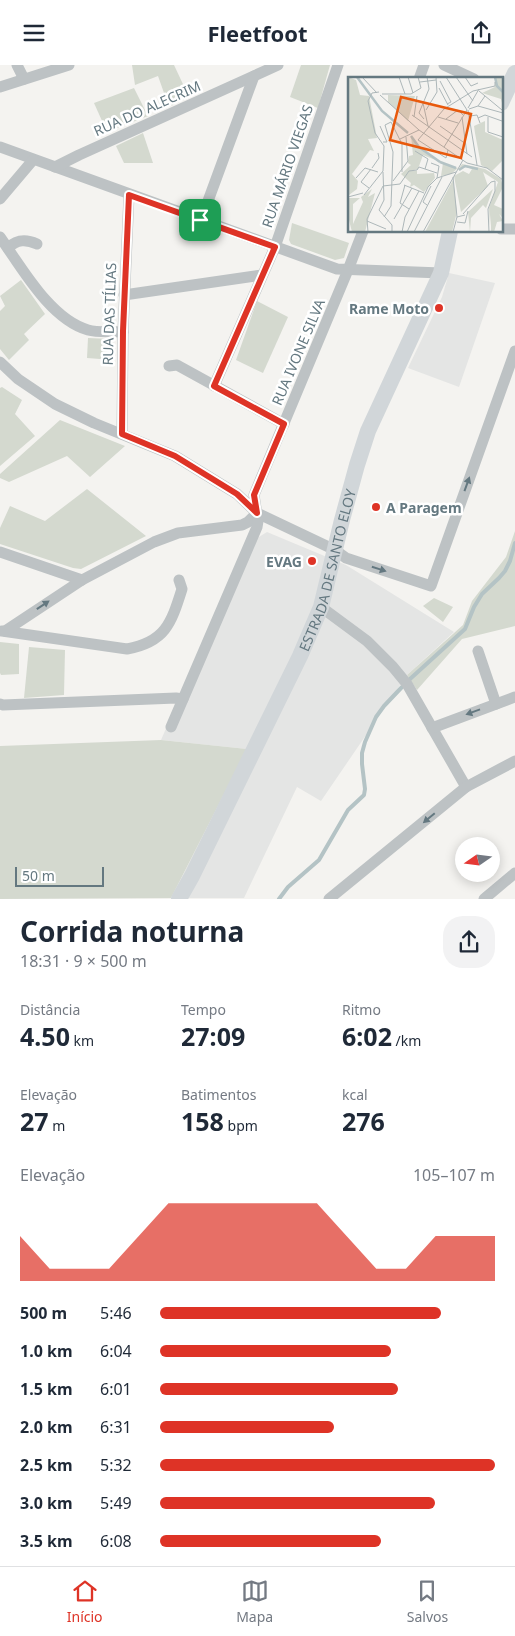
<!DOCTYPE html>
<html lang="pt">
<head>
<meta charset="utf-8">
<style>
	body { margin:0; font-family:"Noto Sans",sans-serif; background:#f2f2f3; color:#1f2937; height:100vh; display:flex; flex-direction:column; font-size:19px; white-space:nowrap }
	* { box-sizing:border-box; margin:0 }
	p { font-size:16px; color:#747a83 }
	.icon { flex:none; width:28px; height:28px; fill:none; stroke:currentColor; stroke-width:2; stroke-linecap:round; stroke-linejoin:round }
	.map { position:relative; height:834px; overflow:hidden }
	.panel { display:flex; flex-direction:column; background:#fff; flex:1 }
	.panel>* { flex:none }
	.needle { width:32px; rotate:256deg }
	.buttons { position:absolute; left:455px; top:772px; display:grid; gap:10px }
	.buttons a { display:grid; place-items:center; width:45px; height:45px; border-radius:50%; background:#fff; box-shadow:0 2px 12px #0003; font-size:25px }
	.scale { position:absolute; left:15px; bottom:12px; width:89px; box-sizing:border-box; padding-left:5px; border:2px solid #647880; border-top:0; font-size:14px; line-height:18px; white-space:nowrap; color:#647880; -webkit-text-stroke:4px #fff; paint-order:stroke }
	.pin { position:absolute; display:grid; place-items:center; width:42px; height:42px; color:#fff; margin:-21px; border-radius:10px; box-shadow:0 2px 8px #0006 }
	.round { display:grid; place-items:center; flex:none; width:52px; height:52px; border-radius:20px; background:#f2f2f3 }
	.head { display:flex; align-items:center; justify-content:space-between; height:85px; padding:0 20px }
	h1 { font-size:28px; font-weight:700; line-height:38px }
	.metrics { display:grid; grid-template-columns:repeat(3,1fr); gap:8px; height:85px; padding:5px 20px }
	.metrics div { display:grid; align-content:center }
	.metrics b { font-size:25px; font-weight:700 }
	.metrics small { font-size:14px; font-weight:400 }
	.metrics p { font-size:14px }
	.chart { height:140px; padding:10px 20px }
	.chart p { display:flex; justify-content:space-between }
	.chart svg { width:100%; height:90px; margin-top:5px; fill:#de3326; opacity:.7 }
	ul { padding:0 20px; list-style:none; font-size:16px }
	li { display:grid; grid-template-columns:80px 60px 1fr; align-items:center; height:38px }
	li i { height:12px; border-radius:6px; background:#de3326 }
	header { display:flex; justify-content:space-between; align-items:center; height:65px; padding:0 20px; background:#fff; font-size:22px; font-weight:700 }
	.dock { display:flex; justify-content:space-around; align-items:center; height:70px; border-top:1px solid #e0e1e3; background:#fff; font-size:14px; color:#747a83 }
	.dock a { display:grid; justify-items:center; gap:2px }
	.dock .selected { color:#de3326 }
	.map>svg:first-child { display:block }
	.built { fill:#e4e5e4 }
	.green { fill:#d4d9cf }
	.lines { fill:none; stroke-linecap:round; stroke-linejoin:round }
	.stream { stroke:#b4c3c5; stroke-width:4 }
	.street { stroke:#bdc2c4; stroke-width:11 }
	.secondary { stroke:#d1d6d9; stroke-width:16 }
	.oneway { fill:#647880 }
	.route-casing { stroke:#fff; stroke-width:10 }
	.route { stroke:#de3326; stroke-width:6 }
	.poi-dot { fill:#de3326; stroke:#fff; stroke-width:2 }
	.labels { text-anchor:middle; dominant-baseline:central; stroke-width:5; stroke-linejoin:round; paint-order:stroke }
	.street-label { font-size:14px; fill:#647880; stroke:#fff }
	.poi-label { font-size:14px; font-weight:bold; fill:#647880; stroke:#fff; text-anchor:end }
	.inset-river { fill:none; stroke:#b4c3c5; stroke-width:2.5 }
	.inset-road { fill:none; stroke:#adb7b9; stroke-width:1 }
	.view { fill:#e8590c; fill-opacity:0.15; stroke:#e8590c; stroke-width:2.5 }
	.inset-edge { fill:none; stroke:#647880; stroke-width:2.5 }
</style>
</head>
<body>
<header><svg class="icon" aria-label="menu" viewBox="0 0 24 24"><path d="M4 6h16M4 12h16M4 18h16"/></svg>Fleetfoot<svg class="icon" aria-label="share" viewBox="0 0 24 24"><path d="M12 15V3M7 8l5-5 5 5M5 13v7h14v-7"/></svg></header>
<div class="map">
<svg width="515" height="834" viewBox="0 0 515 834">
	<rect width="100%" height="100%" fill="#f4f3f0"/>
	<g class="built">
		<path d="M449,208L495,218L459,322L408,303L442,232Z"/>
		<path d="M267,467L346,500L454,567L407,610L321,736L297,722L244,833H171L247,684L161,675L246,480Z"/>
	</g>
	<g class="green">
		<path d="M132,0H174L189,32L169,42L158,11L135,20Z"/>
		<path d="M301,0H330L318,43L290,32Z"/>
		<path d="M134,23L148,51L107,67L94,38Z"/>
		<path d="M143,68L153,98H124L116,81Z"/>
		<path d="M292,158L349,178L344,193L335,195L291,179L289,175Z"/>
		<path d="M21,215L45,249L24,269L29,275L9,295L0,284V246L5,241L0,231Z"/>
		<path d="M257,236L288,252L263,308L236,295Z"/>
		<path d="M88,273L111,274L115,281L113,295L87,293Z"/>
		<path d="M2,322L22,335L15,349L35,371L0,401V323Z"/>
		<path d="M60,355L125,381L90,412L67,391L9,417L0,413V409Z"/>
		<path d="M87,424L146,471L81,504L73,503L0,479V463L10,441L45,456Z"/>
		<path d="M515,466V561L462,574L417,625L407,610L463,560L472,536L506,492Z"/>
		<path d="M434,533L453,542L443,557L423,541Z"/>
		<path d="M0,577L19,579V609L1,610L0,608Z"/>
		<path d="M29,582L65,585L64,630L24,633Z"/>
		<path d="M161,675L247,684L171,833L0,834V681Z"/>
	</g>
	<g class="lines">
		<g class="stream">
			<path d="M410,614L465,564L474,542L482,529L499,513L505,506L510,496L515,478"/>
			<path d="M279,834L288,822L319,795L348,745L364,730L365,724L362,699V688L365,677L376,652L384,641L402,622"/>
		</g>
		<g class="street">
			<path d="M17,0L24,14"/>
			<path d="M444,0L474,14"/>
			<path d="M419,14L424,0"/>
			<path d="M0,22L69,0"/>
			<path d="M0,82L337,204L441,208"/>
			<path d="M55,102L79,90L278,0"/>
			<path d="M0,134L33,95"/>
			<path d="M201,155L254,11"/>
			<path d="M501,164H515"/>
			<path d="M0,172C22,203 50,254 88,265C99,268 112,266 123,267"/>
			<path d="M8,183C17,174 26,174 37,179"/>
			<path d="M124,230L262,210"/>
			<path d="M0,297L18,314L55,339L94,358L175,391L237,429L257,448L335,485L346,493L431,521L515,286"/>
			<path d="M169,301L177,300L284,359"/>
			<path d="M214,321L275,182L338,0"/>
			<path d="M122,369L123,267L129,130"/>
			<path d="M0,487L82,515"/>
			<path d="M321,542L367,576L393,602L407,619L466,722"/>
			<path d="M2,566L127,584C165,577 171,559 182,524L179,515"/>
			<path d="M5,566L82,515L154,477L178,468L242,460L248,457L257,448"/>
			<path d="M478,586L496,639"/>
			<path d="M0,639L3,640L176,633L183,634"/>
			<path d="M171,662L257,462L258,456L254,430L348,205L363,166"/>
			<path d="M432,663L515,632"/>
			<path d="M329,834L466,722L515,696"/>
			<path d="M484,834L515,808"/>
		</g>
		<g class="secondary">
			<path d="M501,38L515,8"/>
			<path id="s1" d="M179,834L192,811L300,591L321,542L342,455L357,400L368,366L441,208L450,166"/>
		</g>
	</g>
	<defs><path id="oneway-solid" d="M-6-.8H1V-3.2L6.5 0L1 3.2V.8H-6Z" transform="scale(1.25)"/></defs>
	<g class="oneway">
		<use href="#oneway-solid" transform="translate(467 419) rotate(-70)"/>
		<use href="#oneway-solid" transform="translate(379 504) rotate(18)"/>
		<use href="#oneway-solid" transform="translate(43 540) rotate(-34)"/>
		<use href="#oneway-solid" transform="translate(473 647) rotate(160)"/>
		<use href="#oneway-solid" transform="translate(429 753) rotate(140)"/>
	</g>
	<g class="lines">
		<g class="route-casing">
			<path id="route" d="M129,130L275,182L214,321L284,359L254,430L257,448L237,429L175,391L122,369L123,266Z"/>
		</g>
		<use href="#route" class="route"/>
	</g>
	<g class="poi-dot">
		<circle cx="439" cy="243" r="5"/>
		<circle cx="376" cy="442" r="5"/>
		<circle cx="312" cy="496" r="5"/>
	</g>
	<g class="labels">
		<g class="street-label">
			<text transform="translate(147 43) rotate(-24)">RUA DO ALECRIM</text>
			<text transform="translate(287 101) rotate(-71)">RUA MÁRIO VIEGAS</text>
			<text transform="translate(109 249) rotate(-88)">RUA DAS TÍLIAS</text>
			<text transform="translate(298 287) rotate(-67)">RUA IVONE SILVA</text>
			<text stroke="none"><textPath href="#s1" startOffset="362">ESTRADA DE SANTO ELOY</textPath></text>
		</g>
		<g class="poi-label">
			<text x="429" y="243">Rame Moto</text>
			<text x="386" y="442" text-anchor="start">A Paragem</text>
			<text x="302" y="496">EVAG</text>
		</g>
	</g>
	<g transform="translate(348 12)">
		<rect width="155" height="155" fill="#f4f3f0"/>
		<path d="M0,0L8,3L12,18L21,19L29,61L20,62L26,74L22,73L4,97L10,104L9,112L1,118ZM147,0H155L154,26L153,22L134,16L147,10ZM40,18L67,19L60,44L40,25ZM137,44V55L155,63V88L154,84L144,94L133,88L127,56L126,49ZM63,59L71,70L92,85L110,91L103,97L93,99L95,86L75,78L70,92L62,94H69V97L86,96L87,101L76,115L66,108L62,110L63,106L53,97L63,88L60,86L61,79L65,78ZM114,87L137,92L153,102L155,110L146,128L155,132V141L151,137L155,144L149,145L146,155H143V138L142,149L141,131L150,105L135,95L140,109L113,135L106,99L115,94L121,97L124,92L118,90L110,93ZM105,103L109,135L104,155H77ZM24,112L20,120L27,116L17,155H4L1,143V121H12L5,127V147L15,125L13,120ZM145,112L138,131L135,128L123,141L122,155L120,135Z" fill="#d4d9cf"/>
		<path class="inset-river" d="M9,0L34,34L60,56M147,0L149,9L155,15M63,59L71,70L92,85M92,85L108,91M111,93L117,89L130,92"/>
		<path class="inset-road" d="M14,0L29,16M51,0L57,17M60,0L65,16M98,0L119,33M108,0L125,24M117,0L123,9L130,6M92,4L103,25L99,27M72,5L88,3M91,11L100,28M131,14L154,33M34,17H63L73,11L70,0M32,18L71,53L119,86L139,91L155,103M75,26L80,49M155,26V61M130,29L155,36M120,31L131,12M121,32L130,29L137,19M78,33L89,15L88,0M120,33L129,88M64,38L124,80M122,39L129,38L132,46M66,40L69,19M90,40L110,46M114,40L119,77M140,40V55L155,60M130,41L137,38L154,44M76,42L71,36L81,12L79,0M98,42L110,33L115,38M32,49L39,65H35M92,49L118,67M52,62L71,53M96,70L119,33M100,73L98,81L70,63L96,32L125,14L147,9V5M67,74L80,82L77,92M83,86L91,89L89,101M71,90L89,96M24,91L31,81L30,76M35,95L36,123L31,133L44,148V155M105,100L109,140M8,101L17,91L30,95M45,104L60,84L58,60M56,108L76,116M57,108L52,126L61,132M35,109L52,107L61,94L69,93L71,90M21,111L13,105L23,92M16,118L35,94L36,69L27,56L20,24L24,16L31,15M0,120L15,116M79,128L75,125L83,109M115,137L143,105L147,104V114L140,132L141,155M36,140L43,129L45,75L37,48L43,45L54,67V95M46,142L64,111M19,144L38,152M109,145L117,146L120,134M20,155L19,142L35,109M54,155L57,140L71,114M59,155L80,110L89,101L108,95M66,155L94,100M75,155L115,83M105,155L109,140L117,138"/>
		<path class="view" d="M53,20L123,37L113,81L42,63Z"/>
		<rect width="155" height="155" class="inset-edge"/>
	</g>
</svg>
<div class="buttons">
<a><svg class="needle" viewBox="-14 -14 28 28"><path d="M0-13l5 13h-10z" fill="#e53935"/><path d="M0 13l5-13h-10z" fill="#747a83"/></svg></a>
</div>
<div class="scale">50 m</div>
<div class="pin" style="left:200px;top:155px;background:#1e9e55"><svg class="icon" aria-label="arrive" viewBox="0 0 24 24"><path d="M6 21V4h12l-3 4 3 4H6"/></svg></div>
</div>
<section class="panel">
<div class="head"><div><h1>Corrida noturna</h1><p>18:31 · 9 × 500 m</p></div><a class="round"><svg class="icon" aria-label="share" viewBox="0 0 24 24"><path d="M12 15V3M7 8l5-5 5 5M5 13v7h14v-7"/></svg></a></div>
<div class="metrics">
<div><p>Distância</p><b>4.50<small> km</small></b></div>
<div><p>Tempo</p><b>27:09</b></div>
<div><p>Ritmo</p><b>6:02<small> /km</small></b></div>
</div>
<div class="metrics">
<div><p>Elevação</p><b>27<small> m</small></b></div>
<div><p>Batimentos</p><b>158<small> bpm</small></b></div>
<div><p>kcal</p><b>276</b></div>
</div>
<div class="chart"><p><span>Elevação</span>105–107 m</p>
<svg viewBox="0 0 160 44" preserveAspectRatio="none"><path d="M0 44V22L10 38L20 38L30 38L40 22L50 6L60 6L70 6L80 6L90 6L100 6L110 22L120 38L130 38L140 22L150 22L160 22V44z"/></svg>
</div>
<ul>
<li><b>500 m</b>5:46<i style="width:84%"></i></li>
<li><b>1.0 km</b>6:04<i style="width:69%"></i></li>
<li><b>1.5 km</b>6:01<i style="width:71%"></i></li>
<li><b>2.0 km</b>6:31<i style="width:52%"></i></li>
<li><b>2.5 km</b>5:32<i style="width:100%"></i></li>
<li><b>3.0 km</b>5:49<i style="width:82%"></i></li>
<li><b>3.5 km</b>6:08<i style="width:66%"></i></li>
</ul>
</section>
<nav class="dock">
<a class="selected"><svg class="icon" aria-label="home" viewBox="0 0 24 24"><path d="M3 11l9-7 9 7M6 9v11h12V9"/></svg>Início</a>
<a><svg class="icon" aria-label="map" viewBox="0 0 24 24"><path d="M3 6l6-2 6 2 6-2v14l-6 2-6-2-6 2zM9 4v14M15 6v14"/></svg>Mapa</a>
<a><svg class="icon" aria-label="saved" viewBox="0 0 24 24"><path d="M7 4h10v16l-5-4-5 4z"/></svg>Salvos</a>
</nav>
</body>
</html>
